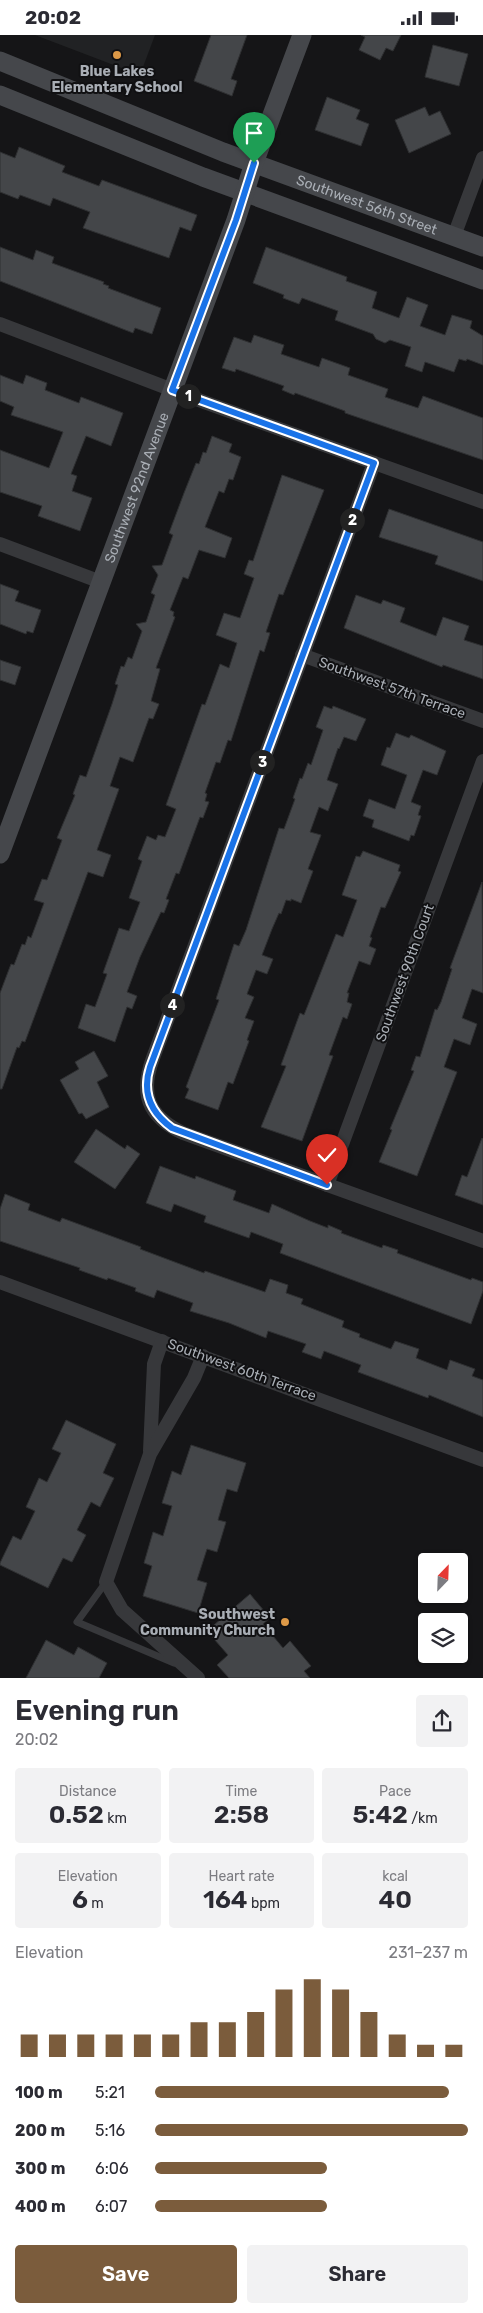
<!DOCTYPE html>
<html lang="en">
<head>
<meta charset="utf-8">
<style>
	body { margin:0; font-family:Rubik,sans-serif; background:#f2f2f3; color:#2b2b33; height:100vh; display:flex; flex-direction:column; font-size:19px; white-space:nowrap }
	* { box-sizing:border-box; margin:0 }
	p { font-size:16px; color:#7c7c81 }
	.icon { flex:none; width:28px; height:28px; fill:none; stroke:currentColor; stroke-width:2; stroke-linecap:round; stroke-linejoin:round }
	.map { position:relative; height:1643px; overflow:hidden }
	.details { display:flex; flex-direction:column; background:#fff; flex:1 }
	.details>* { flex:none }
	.needle { width:32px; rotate:23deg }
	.tools { position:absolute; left:418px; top:1518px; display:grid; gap:10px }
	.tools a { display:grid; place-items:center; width:50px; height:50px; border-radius:5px; background:#fff; box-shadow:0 1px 4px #0004; font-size:25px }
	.pin { position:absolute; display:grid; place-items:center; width:42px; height:42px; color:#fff; margin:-51px -21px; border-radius:50% 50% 50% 0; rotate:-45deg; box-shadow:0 0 5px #0007 }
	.pin .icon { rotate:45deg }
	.km { position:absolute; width:25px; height:25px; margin:-12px; border-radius:50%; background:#222; color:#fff; font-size:14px; line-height:25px; text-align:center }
	.round { display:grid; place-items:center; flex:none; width:52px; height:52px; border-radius:5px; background:#f2f2f3 }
	.overview { display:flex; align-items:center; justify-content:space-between; height:85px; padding:0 15px }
	h1 { font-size:28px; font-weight:600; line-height:38px }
	.stats { display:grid; grid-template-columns:repeat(3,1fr); gap:8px; height:85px; padding:5px 15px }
	.stats div { display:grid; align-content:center; border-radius:5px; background:#f2f2f3; text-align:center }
	.stats b { font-size:25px; font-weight:600 }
	.stats small { font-size:14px; font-weight:400 }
	.stats p { font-size:14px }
	.chart { height:140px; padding:10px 15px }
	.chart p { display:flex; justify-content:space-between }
	.chart svg { width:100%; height:90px; margin-top:5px; stroke:#7b5c3c; stroke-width:6 }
	.action { display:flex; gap:10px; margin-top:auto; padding:10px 15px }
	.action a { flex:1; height:58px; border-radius:5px; background:#7b5c3c; color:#fff; font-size:20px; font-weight:600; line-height:58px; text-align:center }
	.action a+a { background:#f2f2f3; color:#2b2b33 }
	ul { padding:0 15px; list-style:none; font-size:16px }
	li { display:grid; grid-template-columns:80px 60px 1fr; align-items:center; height:38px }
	li i { height:12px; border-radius:6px; background:#7b5c3c }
	.status { display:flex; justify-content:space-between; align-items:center; height:35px; padding:0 25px; background:#fff; direction:ltr }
	.status svg { height:14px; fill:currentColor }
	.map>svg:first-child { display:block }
	.built { fill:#212224 }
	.building { fill:#444649; stroke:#2f3032 }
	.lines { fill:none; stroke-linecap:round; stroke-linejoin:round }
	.lane { stroke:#37383b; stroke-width:7 }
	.street { stroke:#37383b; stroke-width:14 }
	.secondary { stroke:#45474b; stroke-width:19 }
	.route-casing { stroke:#fff; stroke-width:10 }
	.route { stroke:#1a73e8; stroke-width:6 }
	.poi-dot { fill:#dd9947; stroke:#101012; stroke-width:2 }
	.labels { text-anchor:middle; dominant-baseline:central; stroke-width:4; stroke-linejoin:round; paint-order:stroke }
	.poi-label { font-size:14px; font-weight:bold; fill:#a9aeb5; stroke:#101012 }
	.street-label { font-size:14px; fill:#a9aeb5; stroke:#101012 }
</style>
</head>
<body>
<div class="status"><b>20:02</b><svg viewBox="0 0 49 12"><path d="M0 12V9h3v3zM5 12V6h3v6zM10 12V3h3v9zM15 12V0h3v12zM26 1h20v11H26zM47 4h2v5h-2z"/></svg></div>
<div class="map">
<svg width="483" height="1643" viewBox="0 0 483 1643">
	<rect width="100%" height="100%" fill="#151517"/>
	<path class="built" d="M35,0H155L140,40Z"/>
	<g class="building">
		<path d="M211,0H247L231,44L237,46L232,61L194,46Z"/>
		<path d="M361,0H401L393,16L386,13L380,25L359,15L365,2Z"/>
		<path d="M433,10L468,19L459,51L425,42Z"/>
		<path d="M327,62L360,75L356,84L369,89L361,111L315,95Z"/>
		<path d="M425,72L429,81L440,76L451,99L409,118L395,85Z"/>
		<path d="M19,112L65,131L62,137L99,151L102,145L197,180L191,196L180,192L169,223L83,193L90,177L53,163L50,171L20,160L18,164L0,157V117L15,123Z"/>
		<path d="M0,212L33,225L36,215L54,222L52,228L104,247L103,249L109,251L108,253L161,273L152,299L135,293L133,298L0,246Z"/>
		<path d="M266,212L347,242L346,246L377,257L372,273L399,283L407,262L428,270L420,291L445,300L452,280L472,286L470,293L483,301V330L467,324L466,326L459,324L454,337L425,327L422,337L405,331L411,312L390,305L385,308L376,304L373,299L335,285L338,276L302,263L299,269L283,263L284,260L253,248Z"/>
		<path d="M254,300L284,310L281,319L319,332L322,323L350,333L348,340L388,354L385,362L418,373L423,361L483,383V425L345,378V376L295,358L294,360L282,355L284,351L236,334L235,337L222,333L234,302L251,308Z"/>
		<path d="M0,340L23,349L26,340L47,348L45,355L79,368L81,362L123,378L111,411L86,401L71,439L77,441L72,456L92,463L80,496L38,481L42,471L0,457V415L49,433L63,397L11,380L14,372L0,366Z"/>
		<path d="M212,401L232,409L229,417L241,422L233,445L229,444L224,458L219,456L205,492L232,503L225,523L199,515L188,544L183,542L170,575L174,577L173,581L175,582L156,633L160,634L151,666L159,669L153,684L149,683L133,727L120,722L110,751L119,754L97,815L111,820L103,842L88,837L25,1007L22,1006L19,1013L17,1012L2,1054H0V958L11,929L14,930L22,909L25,910L28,901L31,903L44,868L34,865L42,844L47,845L62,805L57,803L75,760L73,759L80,740L86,742L112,669L118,650L115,649L121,631L124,632L128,622L132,624L142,596L136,589L146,587L155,560L151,558L158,540L152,531L162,530L173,500L169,498L184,458L196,428L199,429L203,417L206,418Z"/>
		<path d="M282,440L324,455L283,560L279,559L266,597L270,598L264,617L260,615L231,706L228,705L220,728L216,727L205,758L207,759L205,766L209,767L203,783L200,782L179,839L176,838L166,864L169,865L164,878L161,877L140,922L127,957L137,961L132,974L127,972L115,1007L78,993L86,969L95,972L107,939L103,938L119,893L129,896L140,867L129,863L142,826L138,824L147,801L156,805L158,800L165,802L176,774L166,770L202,669L205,670L220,629L229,633L237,608L216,600L224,578L240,583L254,543L244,539L249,525L253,526Z"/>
		<path d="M389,474L483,507V546L435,529L438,521L379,502Z"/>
		<path d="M0,549L19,556L15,566L41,575L33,598L27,596L26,599L0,589Z"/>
		<path d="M356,560L381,569L383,565L405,573L400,587L436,601L443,582L469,591L464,605L483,611V644L443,630L442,632L344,593Z"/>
		<path d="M0,625L21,632L15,650L0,645Z"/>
		<path d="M324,671L332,674L333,671L366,684L356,706L344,702L339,714L338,713L327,745L338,749L328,776L319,772L310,797L321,800L308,834L313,836L301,868L291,864V866L286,865L281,879L279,878L272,894L262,920L273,924L267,939L256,935L247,959L254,962L245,983L254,986L247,1005L249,1006L233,1049L228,1047L218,1075L185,1063L189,1054L186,1052L219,965L216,964L234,909L239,911L246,895L279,793L284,794L295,764L293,763L300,743L302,744L308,728L311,730L323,695L316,692Z"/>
		<path d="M396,698L409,703L411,700L446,716L437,740L423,735L411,767L421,771L418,780L421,781L414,801L411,800L409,806L372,792L374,785L363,781L369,764L395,774L407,740L381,730L387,712L390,713Z"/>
		<path d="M363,816L400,830L398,836L401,837L385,873L381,872L370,902L372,903L369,911L376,914L370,930L359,926L347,958H349L347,967L352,969L347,984L343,982L329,1020L333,1021L302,1106L261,1092L286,1031L281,1030L300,978L304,980L336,899L343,902L357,865L342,860L356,821L360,822Z"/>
		<path d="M482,847L483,958L472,954L462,983L477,989L470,1010L454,1004L444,1032L457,1037L417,1141L379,1127L392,1095L390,1094L414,1036L411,1035L416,1021L420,1022L435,974L437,975L441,967L452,934L450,933Z"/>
		<path d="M94,1016L108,1041L97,1047L109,1072L86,1084L82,1078L79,1079L60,1045L79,1034L75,1027Z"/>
		<path d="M96,1094L125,1114L127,1110L140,1119L115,1154L74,1127Z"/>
		<path d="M482,1103L483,1104V1170L455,1160L462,1140L467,1142Z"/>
		<path d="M160,1131L195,1144L196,1141L236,1156L233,1165L269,1178L272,1169L310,1186L328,1193V1190L342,1196L341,1198L382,1213L383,1210L398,1215L397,1218L471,1245L472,1243L483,1247V1256L471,1289L280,1218L283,1209L251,1197L249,1203L204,1187L206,1181L174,1169L171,1177L146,1168Z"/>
		<path d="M5,1159L30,1169L28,1175L60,1187L62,1183L141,1212L140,1214L204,1238L205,1236L265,1257L270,1244L288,1250L286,1258L303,1264L301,1269L344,1286L342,1292L360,1299L359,1302L391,1314L395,1306L419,1314L416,1323L447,1335L450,1325L475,1334L472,1341L483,1345V1382L429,1360L428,1363L358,1337L361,1330L324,1316L321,1324L302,1317L306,1309L268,1296L266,1303L229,1288L190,1276L193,1268L157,1255L154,1263L135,1256L136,1253L108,1243L107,1245L79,1235L80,1233L0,1206V1174Z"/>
		<path d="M66,1385L116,1409L103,1438L114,1443L100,1472L91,1467L77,1495L86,1500L72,1527L63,1523L48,1553L0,1530V1528L13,1501L21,1505L35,1476L26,1472L39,1443L47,1447L61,1418L52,1414Z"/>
		<path d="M191,1410L246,1428L237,1457L227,1454L218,1485L226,1487L217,1517L207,1514L197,1545L207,1548L198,1578L143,1561L152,1531L144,1528L153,1497L163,1501L172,1471L162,1468L172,1436L181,1440Z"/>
		<path d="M250,1559L270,1583L263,1589L283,1613L290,1606L311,1631L304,1636L310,1643H229L217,1630L228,1620L207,1596Z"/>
		<path d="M46,1605L74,1620L78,1612L107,1628L99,1643H26Z"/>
	</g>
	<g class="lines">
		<path class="lane" d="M106,1547L77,1587L174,1628"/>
		<g class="street">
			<path d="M454,201L483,123"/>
			<path d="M0,289L204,367L483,467"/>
			<path d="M374,428L153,1023C140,1058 147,1081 183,1098L483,1206"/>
			<path d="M0,509L101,547"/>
			<path d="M302,620L483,686"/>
			<path d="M327,1150L483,726"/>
			<path d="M0,1247L483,1425"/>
			<path d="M150,1416L154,1329L162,1306"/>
			<path d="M198,1643L122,1575L106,1547L150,1419L194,1343L203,1321"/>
		</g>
		<g class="secondary">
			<path id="s1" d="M0,26L223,117L483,212"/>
			<path d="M0,60L203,142L483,245"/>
			<path id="s2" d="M0,819L236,185L254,128L302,0"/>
		</g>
	</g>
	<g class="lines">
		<g class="route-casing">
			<path id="route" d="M254,128L236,185L172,355L374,428L150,1032C142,1057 150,1077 172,1093L327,1150"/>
		</g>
		<use href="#route" class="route"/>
	</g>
	<g class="poi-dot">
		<circle cx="117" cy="20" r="5"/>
		<circle cx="285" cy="1587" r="5"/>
	</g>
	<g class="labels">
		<g class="poi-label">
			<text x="117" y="36">Blue Lakes<tspan x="117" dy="16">Elementary School</tspan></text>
			<text x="275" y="1579" text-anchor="end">Southwest<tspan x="275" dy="16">Community Church</tspan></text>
		</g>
		<g class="street-label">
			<text stroke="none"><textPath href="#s1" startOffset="394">Southwest 56th Street</textPath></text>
			<text stroke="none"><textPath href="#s2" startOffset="391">Southwest 92nd Avenue</textPath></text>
			<text transform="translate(392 653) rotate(20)">Southwest 57th Terrace</text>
			<text transform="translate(405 938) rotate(-70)">Southwest 90th Court</text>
			<text transform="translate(242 1335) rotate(20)">Southwest 60th Terrace</text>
		</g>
	</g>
</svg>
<div class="tools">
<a><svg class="needle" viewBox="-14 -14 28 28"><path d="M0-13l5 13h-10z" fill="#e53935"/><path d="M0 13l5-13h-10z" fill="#7c7c81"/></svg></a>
<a><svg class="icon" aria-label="layers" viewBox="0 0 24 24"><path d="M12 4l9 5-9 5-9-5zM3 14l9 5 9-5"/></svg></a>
</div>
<div class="pin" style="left:254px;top:128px;background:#1e9e55"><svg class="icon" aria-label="arrive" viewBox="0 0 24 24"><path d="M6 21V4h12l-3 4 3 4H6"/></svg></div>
<div class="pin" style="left:327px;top:1150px;background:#d93025"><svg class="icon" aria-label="check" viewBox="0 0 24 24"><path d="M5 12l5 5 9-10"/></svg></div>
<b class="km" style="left:188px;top:361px">1</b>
<b class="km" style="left:352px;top:485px">2</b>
<b class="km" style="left:262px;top:727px">3</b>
<b class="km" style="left:172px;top:970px">4</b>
</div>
<section class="details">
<div class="overview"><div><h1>Evening run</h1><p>20:02</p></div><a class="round"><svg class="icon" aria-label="share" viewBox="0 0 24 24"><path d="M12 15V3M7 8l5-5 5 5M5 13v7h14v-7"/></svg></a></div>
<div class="stats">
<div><p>Distance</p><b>0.52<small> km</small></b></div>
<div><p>Time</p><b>2:58</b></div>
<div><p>Pace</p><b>5:42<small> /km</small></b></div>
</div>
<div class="stats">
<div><p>Elevation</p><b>6<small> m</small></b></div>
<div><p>Heart rate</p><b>164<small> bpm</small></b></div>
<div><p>kcal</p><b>40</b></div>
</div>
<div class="chart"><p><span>Elevation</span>231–237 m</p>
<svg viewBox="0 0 160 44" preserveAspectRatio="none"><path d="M5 44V33M15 44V33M25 44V33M35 44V33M45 44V33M55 44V33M65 44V27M75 44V27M85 44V22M95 44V11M105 44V6M115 44V11M125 44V22M135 44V33M145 44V38M155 44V38"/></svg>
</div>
<ul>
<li><b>100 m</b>5:21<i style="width:94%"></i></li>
<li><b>200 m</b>5:16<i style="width:100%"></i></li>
<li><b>300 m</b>6:06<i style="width:55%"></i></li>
<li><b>400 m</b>6:07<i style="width:55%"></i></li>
</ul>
<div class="action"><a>Save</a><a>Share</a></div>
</section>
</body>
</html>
